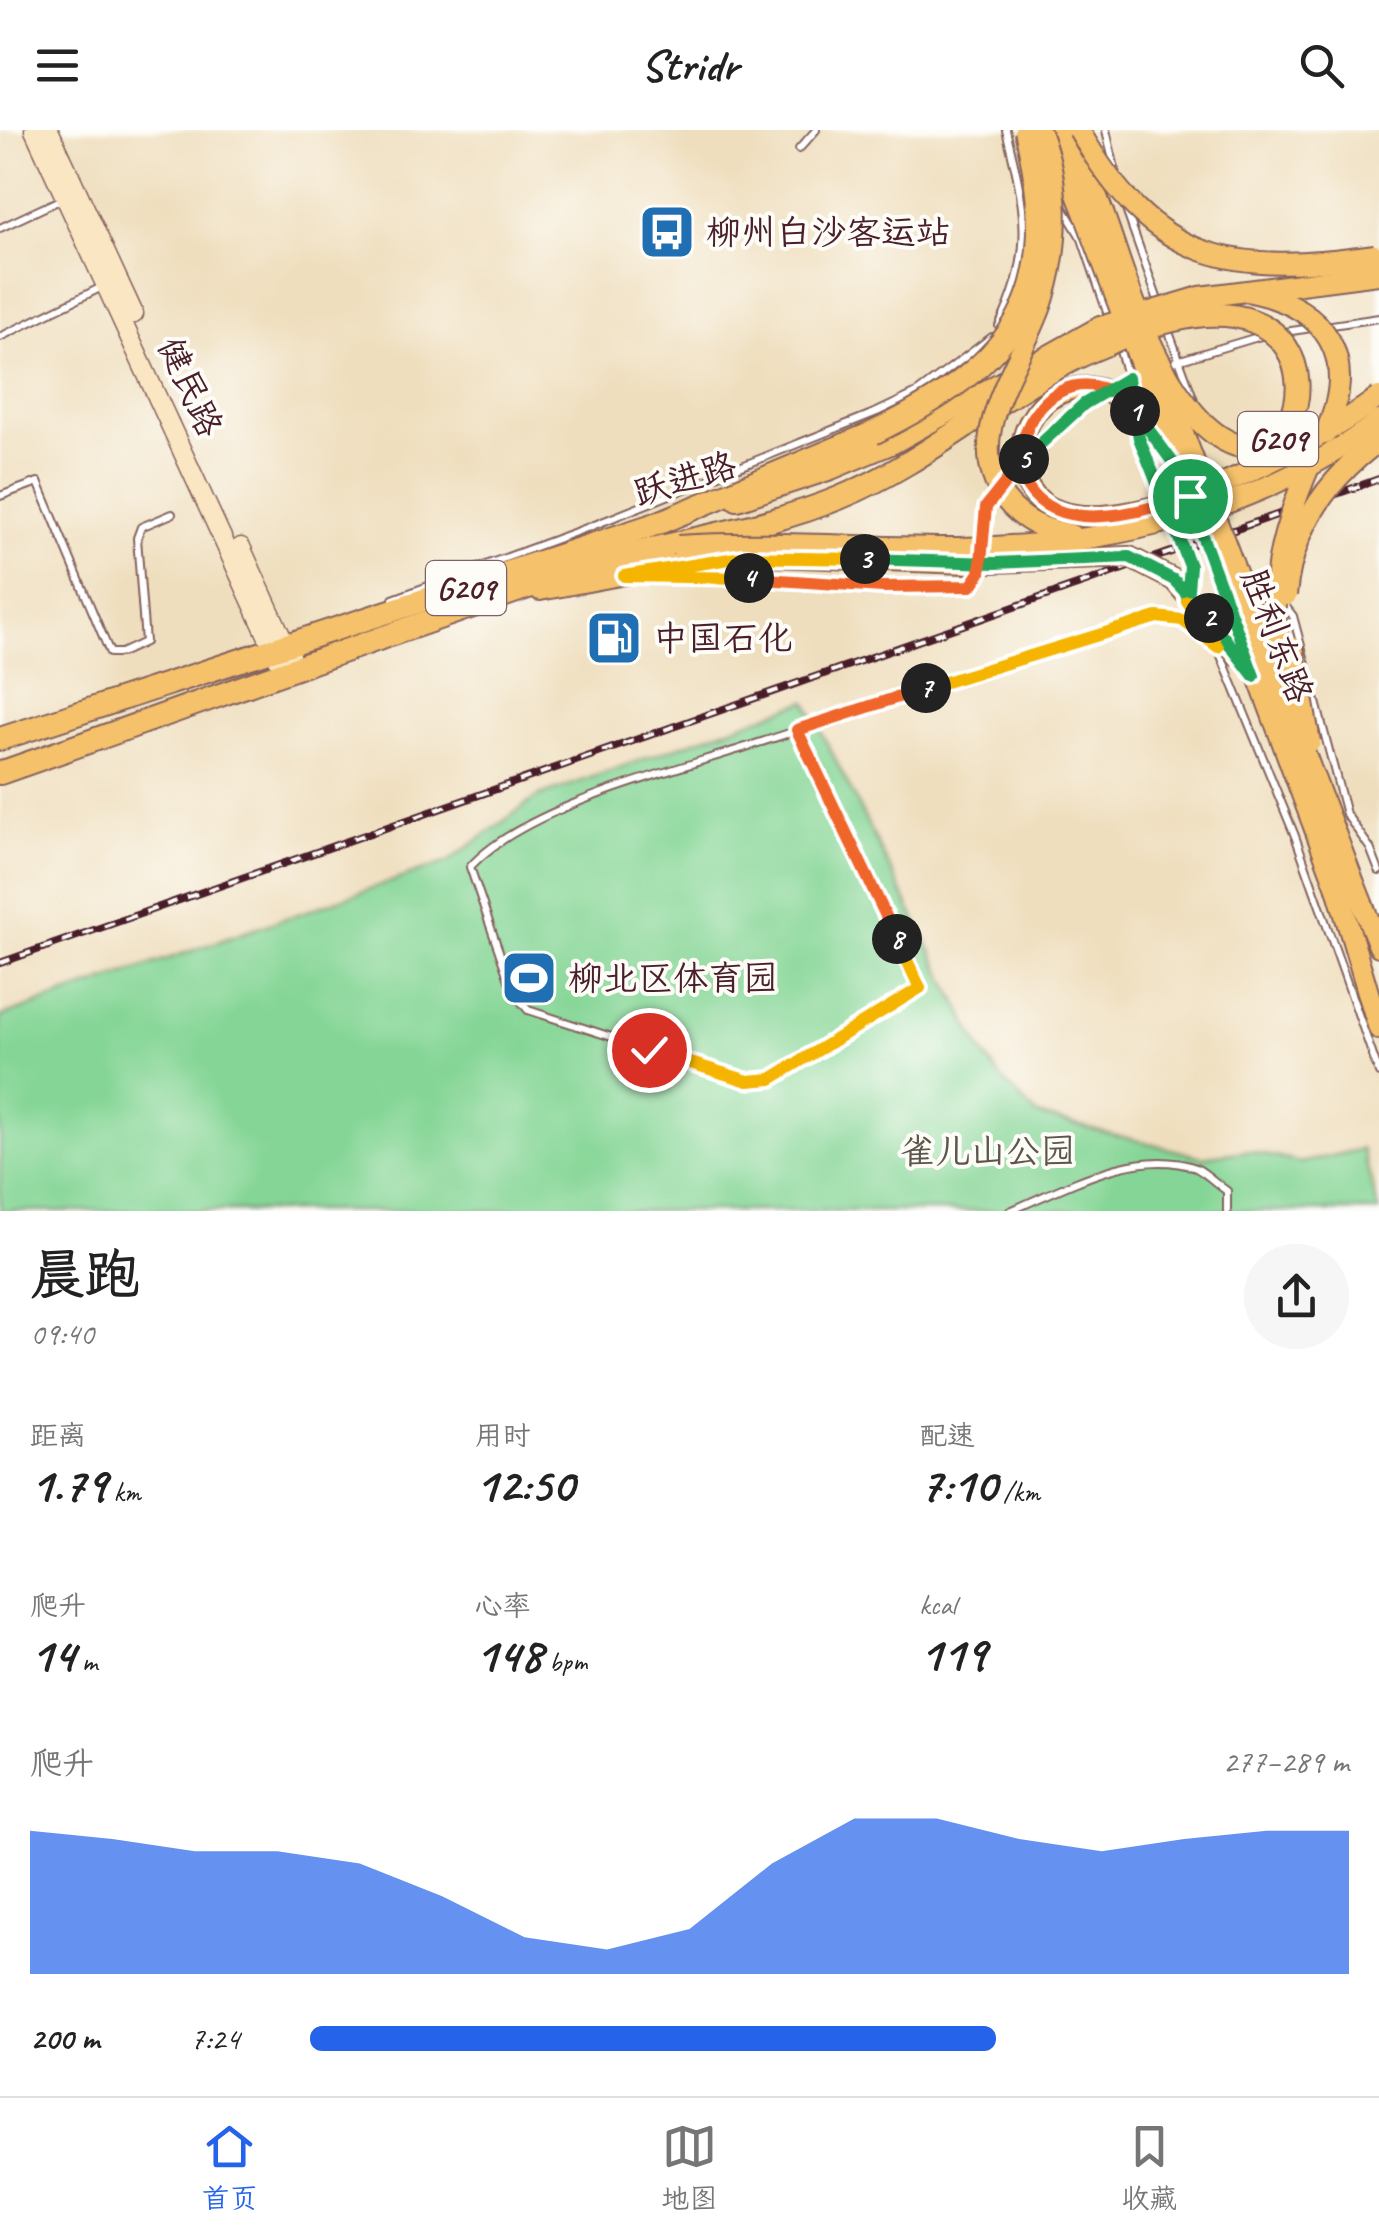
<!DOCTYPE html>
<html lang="zh">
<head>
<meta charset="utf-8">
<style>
	body { margin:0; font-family:Caveat,"LXGW WenKai TC",sans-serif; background:#f6f6f6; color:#222; height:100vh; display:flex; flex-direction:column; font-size:38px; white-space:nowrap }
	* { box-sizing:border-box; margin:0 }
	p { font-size:32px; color:#767676 }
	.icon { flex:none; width:55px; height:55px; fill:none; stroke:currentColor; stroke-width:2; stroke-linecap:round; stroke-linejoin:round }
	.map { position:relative; height:1081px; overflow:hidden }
	.panel { display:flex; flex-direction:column; background:#fff; flex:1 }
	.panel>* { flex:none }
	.pin { position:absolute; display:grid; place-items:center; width:85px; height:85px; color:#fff; margin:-42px; border:5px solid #fff; border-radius:50%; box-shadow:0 2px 10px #0007 }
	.km { position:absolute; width:50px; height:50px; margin:-25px; border-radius:50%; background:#222; color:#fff; font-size:28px; line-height:50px; text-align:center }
	.round { display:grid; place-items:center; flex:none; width:105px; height:105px; border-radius:52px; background:#f6f6f6 }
	.summary { display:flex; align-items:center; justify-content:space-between; height:170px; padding:0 30px }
	h1 { font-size:55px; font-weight:700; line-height:75px }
	.figures { display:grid; grid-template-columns:repeat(3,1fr); gap:15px; height:170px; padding:10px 30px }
	.figures div { display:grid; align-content:center }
	.figures b { font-size:50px; font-weight:700 }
	.figures small { font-size:28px; font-weight:400 }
	.figures p { font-size:28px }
	.chart { height:280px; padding:20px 30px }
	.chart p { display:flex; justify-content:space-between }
	.chart svg { width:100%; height:180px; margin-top:10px; fill:#2563eb; opacity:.7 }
	ul { padding:0 30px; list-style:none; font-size:32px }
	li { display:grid; grid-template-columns:160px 120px 1fr; align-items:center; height:75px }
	li i { height:25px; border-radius:12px; background:#2563eb }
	header { display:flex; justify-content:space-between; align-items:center; height:130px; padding:0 30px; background:#fff; font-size:45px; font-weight:700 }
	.tab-bar { display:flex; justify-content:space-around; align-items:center; height:140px; border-top:2px solid #e0e0e0; background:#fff; font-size:28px; color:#767676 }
	.tab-bar a { display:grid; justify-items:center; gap:5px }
	.tab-bar .active { color:#2563eb }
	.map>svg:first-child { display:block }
	.green { fill:#85d696; stroke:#687a60; stroke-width:2.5 }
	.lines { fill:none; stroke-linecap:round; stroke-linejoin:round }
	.lane-casing { stroke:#84625e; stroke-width:10 }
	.secondary-casing { stroke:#84625e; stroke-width:21 }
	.primary-casing { stroke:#84625e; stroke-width:24 }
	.highway-casing { stroke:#84625e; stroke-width:26 }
	.lane { stroke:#fff; stroke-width:6 }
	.secondary { stroke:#fbe6c4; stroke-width:18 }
	.primary { stroke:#f5c16b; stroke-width:20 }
	.highway { stroke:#f5c16b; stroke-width:22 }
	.rail-casing { stroke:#4a1f2b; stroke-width:8 }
	.rail { stroke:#fdfcf7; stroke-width:4; stroke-dasharray:11; stroke-linecap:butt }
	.primary-bridge-casing { stroke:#84625e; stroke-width:24; stroke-linecap:butt }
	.highway-bridge-casing { stroke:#84625e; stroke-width:26; stroke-linecap:butt }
	.primary-bridge { stroke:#f5c16b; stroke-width:20 }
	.highway-bridge { stroke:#f5c16b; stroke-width:22 }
	.split-1-casing { stroke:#fff; stroke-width:20 }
	.split-2-casing { stroke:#fff; stroke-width:20 }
	.split-3-casing { stroke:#fff; stroke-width:20 }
	.split-4-casing { stroke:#fff; stroke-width:20 }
	.split-5-casing { stroke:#fff; stroke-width:20 }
	.split-6-casing { stroke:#fff; stroke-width:20 }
	.split-7-casing { stroke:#fff; stroke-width:20 }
	.split-8-casing { stroke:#fff; stroke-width:20 }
	.split-9-casing { stroke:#fff; stroke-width:20 }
	.split-1 { stroke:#f0652b; stroke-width:12 }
	.split-2 { stroke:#22a559; stroke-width:12 }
	.split-3 { stroke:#22a559; stroke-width:12 }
	.split-4 { stroke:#f5b400; stroke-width:12 }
	.split-5 { stroke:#f0652b; stroke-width:12 }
	.split-6 { stroke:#22a559; stroke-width:12 }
	.split-7 { stroke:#f5b400; stroke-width:12 }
	.split-8 { stroke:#f0652b; stroke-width:12 }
	.split-9 { stroke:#f5b400; stroke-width:12 }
	.labels { text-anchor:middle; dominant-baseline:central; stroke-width:8; stroke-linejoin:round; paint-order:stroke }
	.shield { fill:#fdfcf7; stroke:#806168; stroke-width:2.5 }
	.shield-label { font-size:32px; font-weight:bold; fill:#4a1f2b }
	.poi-label { font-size:35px; fill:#4a1f2b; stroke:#fdfcf7; text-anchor:start }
	.street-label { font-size:35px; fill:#4a1f2b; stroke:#fdfcf7 }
	.park-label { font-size:35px; fill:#5c564b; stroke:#fdfcf7 }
</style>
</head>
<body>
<header><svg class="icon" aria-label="menu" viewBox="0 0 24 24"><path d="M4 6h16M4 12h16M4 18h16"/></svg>Stridr<svg class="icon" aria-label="search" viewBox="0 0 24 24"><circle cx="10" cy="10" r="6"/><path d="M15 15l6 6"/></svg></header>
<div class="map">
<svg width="1379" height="1081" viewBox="0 0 1379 1081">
	<rect width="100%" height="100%" fill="#fdfcf7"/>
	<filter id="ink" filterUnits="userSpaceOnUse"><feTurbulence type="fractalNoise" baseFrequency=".01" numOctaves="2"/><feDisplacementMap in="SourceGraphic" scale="20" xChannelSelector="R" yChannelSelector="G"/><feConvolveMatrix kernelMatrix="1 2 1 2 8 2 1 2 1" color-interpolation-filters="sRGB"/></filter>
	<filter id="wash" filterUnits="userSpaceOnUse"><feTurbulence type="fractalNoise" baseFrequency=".0048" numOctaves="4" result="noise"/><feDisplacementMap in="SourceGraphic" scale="40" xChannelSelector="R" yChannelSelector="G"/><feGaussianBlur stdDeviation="2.25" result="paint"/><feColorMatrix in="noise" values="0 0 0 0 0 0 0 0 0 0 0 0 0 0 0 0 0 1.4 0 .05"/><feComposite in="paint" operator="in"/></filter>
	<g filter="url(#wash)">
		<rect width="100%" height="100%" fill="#efdebd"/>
		<path class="green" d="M806,571L979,917L999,946L1037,985L1202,1027L1247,1021L1301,1033L1362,1019L1379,1081H0V887L448,732L537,667Z"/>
	</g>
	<g filter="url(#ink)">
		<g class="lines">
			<g class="lane-casing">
				<g id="lane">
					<path d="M1106,0L1116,43"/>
					<path d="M799,19L816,0"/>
					<path d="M1124,74L1160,176"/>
					<path d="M1062,76L1082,109L1109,188"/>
					<path d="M0,98L62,69"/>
					<path d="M999,196C1036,122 1025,77 1006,0"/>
					<path d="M1169,202L1194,270"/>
					<path d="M1278,203L1379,188"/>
					<path d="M0,207L102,157"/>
					<path d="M1118,214L1135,274"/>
					<path d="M1167,234L1261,206"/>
					<path d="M1112,257L1141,243"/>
					<path d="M1138,297L1164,369"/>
					<path d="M1027,326L1097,266"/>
					<path d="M0,366L38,352L110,523H121L145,512L137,408L141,397L172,384"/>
					<path d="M1174,395L1190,436V459"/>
					<path d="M981,416L986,377L995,361"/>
					<path d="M655,447L784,449L882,457L971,455L980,438"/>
					<path d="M1250,461L1283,473L1293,486L1346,684L1370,718L1379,741"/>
					<path d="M393,469L592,396L877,282L917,263L992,207"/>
					<path d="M1217,516L1295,706L1379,943"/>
					<path d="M797,600L920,858L771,949L748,951L528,880L513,862L470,737C524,677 669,642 746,617C872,576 998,536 1123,495C1171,484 1179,487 1217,517"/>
					<path d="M1010,1081C1063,1059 1136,1016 1196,1038C1206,1043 1218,1055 1227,1061V1081"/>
				</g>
			</g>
			<g class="secondary-casing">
				<g id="secondary">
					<path d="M34,0L285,544"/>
					<path d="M49,0L134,184"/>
					<path d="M241,417L290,525"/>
				</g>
			</g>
			<g class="primary-casing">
				<g id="primary">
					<path d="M1052,0L1087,90"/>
					<path d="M737,370L831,339L893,313L1100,197"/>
					<path d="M540,460L673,435"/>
					<path d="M1354,753L1379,816"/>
					<path d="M1337,758L1379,899"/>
				</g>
			</g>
			<g class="highway-casing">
				<g id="highway">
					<path d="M1071,0L1102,83"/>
					<path d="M0,609L656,394L873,303"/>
					<path d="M0,643C195,575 389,503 585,438C669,410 756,402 839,368C936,329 1011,252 1107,214"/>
				</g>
			</g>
			<use href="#lane" class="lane"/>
			<use href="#secondary" class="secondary"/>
			<use href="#primary" class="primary"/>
			<use href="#highway" class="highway"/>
			<g class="rail-casing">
				<path id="rail" d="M0,833L1379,349"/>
			</g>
			<use href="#rail" class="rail"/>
			<g class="primary-bridge-casing">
				<g id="primary-bridge">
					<path d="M1039,0C1061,51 1060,114 1044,167C1026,229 958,306 1005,369C1023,392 1044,400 1071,405"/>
					<path d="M1079,0C1154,134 1232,145 1375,125"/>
					<path d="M1087,90L1337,758"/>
					<path d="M1246,161C1327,176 1360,227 1325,304"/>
					<path d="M1100,197L1200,167L1378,144"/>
					<path d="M1163,250L1354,753"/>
					<path d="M1164,320C1142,288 1113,246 1068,260C1013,276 1001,363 1061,382C1142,407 1315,315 1379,267"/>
					<path d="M678,416C772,410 864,418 958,418C1105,417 1260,382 1379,291"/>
					<path d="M673,435L772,426L966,433L1129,427L1174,450L1242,530"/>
					<path d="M1286,465C1292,400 1327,349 1379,311"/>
					<path d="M1293,518L1310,612"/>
					<path d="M1284,538C1263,462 1281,401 1312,330"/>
				</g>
			</g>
			<g class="highway-bridge-casing">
				<g id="highway-bridge">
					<path d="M1102,83C1126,149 1146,229 1194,284C1314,420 1379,88 1107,214"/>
					<path d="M873,303C1020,231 1064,164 1026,0"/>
				</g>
			</g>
			<use href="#primary-bridge" class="primary-bridge"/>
			<use href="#highway-bridge" class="highway-bridge"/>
		</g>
	</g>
	<g class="lines" filter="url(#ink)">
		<g class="split-1-casing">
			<path id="split-1" d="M1135,281C1049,188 956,375 1083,386C1119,389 1157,376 1190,366"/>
		</g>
		<g class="split-2-casing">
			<path id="split-2" d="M1135,281L1177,338L1254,546L1209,488"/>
		</g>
		<g class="split-3-casing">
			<path id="split-3" d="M865,429L995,433L1129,427L1174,450L1209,488"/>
		</g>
		<g class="split-4-casing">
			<path id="split-4" d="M749,448L624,446L742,427L865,429"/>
		</g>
		<g class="split-5-casing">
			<path id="split-5" d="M749,448L882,457L971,456L980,443L986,377L1024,329"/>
		</g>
		<g class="split-6-casing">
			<path id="split-6" d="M1024,329L1084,274L1128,248L1139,308L1190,436L1187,471"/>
		</g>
		<g class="split-7-casing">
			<path id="split-7" d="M926,558L1157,487L1182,490L1218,517L1187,471"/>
		</g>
		<g class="split-8-casing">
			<path id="split-8" d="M897,809L797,600L926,558"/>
		</g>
		<g class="split-9-casing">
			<path id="split-9" d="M649,920L748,951L771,949L920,858L897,809"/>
		</g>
		<use href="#split-1" class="split-1"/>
		<use href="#split-2" class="split-2"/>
		<use href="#split-3" class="split-3"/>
		<use href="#split-4" class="split-4"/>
		<use href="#split-5" class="split-5"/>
		<use href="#split-6" class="split-6"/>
		<use href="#split-7" class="split-7"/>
		<use href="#split-8" class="split-8"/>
		<use href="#split-9" class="split-9"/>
	</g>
	<defs>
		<g id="bus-square" transform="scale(2.875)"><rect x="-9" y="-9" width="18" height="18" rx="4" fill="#1f6fb2" stroke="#fdfcf7"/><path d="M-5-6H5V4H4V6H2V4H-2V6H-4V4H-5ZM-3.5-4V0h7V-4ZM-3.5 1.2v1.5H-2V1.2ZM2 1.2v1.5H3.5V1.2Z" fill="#fff"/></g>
		<g id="fuel-square" transform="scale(2.875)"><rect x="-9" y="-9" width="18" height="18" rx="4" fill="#1f6fb2" stroke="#fdfcf7"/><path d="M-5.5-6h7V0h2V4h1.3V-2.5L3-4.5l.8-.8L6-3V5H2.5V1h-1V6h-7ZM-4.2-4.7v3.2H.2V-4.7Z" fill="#fff"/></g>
		<g id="stadium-square" transform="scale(2.875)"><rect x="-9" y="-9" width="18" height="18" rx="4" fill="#1f6fb2" stroke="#fdfcf7"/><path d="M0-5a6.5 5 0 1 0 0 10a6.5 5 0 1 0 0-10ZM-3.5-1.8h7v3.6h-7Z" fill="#fff"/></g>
	</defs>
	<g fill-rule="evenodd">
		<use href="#bus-square" x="667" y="102"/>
		<use href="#fuel-square" x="614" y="508"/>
		<use href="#stadium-square" x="529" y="848"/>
	</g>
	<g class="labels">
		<g class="shield">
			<rect x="1238" y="282" width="80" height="54" rx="8"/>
			<rect x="426" y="431" width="80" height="54" rx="8"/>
		</g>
		<g class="shield-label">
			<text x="1278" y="309">G209</text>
			<text x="466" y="458">G209</text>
		</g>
		<g class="poi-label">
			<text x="706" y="102">柳州白沙客运站</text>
			<text x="653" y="508">中国石化</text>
			<text x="568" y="848">柳北区体育园</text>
		</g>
		<g class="street-label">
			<text transform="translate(190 257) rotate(65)">健民路</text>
			<text transform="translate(685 349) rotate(-17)">跃进路</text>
			<text transform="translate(1277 506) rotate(69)">胜利东路</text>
		</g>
		<g class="park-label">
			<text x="988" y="1021">雀儿山公园</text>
		</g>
	</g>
</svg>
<div class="pin" style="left:1190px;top:366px;background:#1e9e55"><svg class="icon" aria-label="arrive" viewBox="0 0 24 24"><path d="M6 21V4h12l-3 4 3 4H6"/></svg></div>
<div class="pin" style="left:649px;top:920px;background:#d93025"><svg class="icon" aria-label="check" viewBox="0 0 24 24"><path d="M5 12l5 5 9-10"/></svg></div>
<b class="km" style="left:1135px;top:281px">1</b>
<b class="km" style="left:1209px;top:488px">2</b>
<b class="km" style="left:865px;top:429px">3</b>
<b class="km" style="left:749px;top:448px">4</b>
<b class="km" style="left:1024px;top:329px">5</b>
<b class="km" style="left:926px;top:558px">7</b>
<b class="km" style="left:897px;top:809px">8</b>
</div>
<section class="panel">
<div class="summary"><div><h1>晨跑</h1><p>09:40</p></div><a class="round"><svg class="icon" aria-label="share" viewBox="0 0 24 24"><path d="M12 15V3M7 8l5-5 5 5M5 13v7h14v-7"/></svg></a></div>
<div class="figures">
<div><p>距离</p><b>1.79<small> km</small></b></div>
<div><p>用时</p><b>12:50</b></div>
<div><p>配速</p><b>7:10<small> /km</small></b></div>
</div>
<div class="figures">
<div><p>爬升</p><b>14<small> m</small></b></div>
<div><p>心率</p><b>148<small> bpm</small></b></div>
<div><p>kcal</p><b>119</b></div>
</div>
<div class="chart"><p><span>爬升</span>277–289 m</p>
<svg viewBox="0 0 160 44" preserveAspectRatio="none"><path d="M0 44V9L10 11L20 14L30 14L40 17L50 25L60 35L70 38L80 33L90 17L100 6L110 6L120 11L130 14L140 11L150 9L160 9V44z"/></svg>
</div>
<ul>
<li><b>200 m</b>7:24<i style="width:66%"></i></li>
</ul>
</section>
<nav class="tab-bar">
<a class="active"><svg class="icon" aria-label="home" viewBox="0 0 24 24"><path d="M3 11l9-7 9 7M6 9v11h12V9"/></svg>首页</a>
<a><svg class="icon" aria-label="map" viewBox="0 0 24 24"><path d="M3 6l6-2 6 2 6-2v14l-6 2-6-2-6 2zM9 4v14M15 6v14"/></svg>地图</a>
<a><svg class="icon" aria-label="saved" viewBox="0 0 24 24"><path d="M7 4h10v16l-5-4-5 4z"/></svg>收藏</a>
</nav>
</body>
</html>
